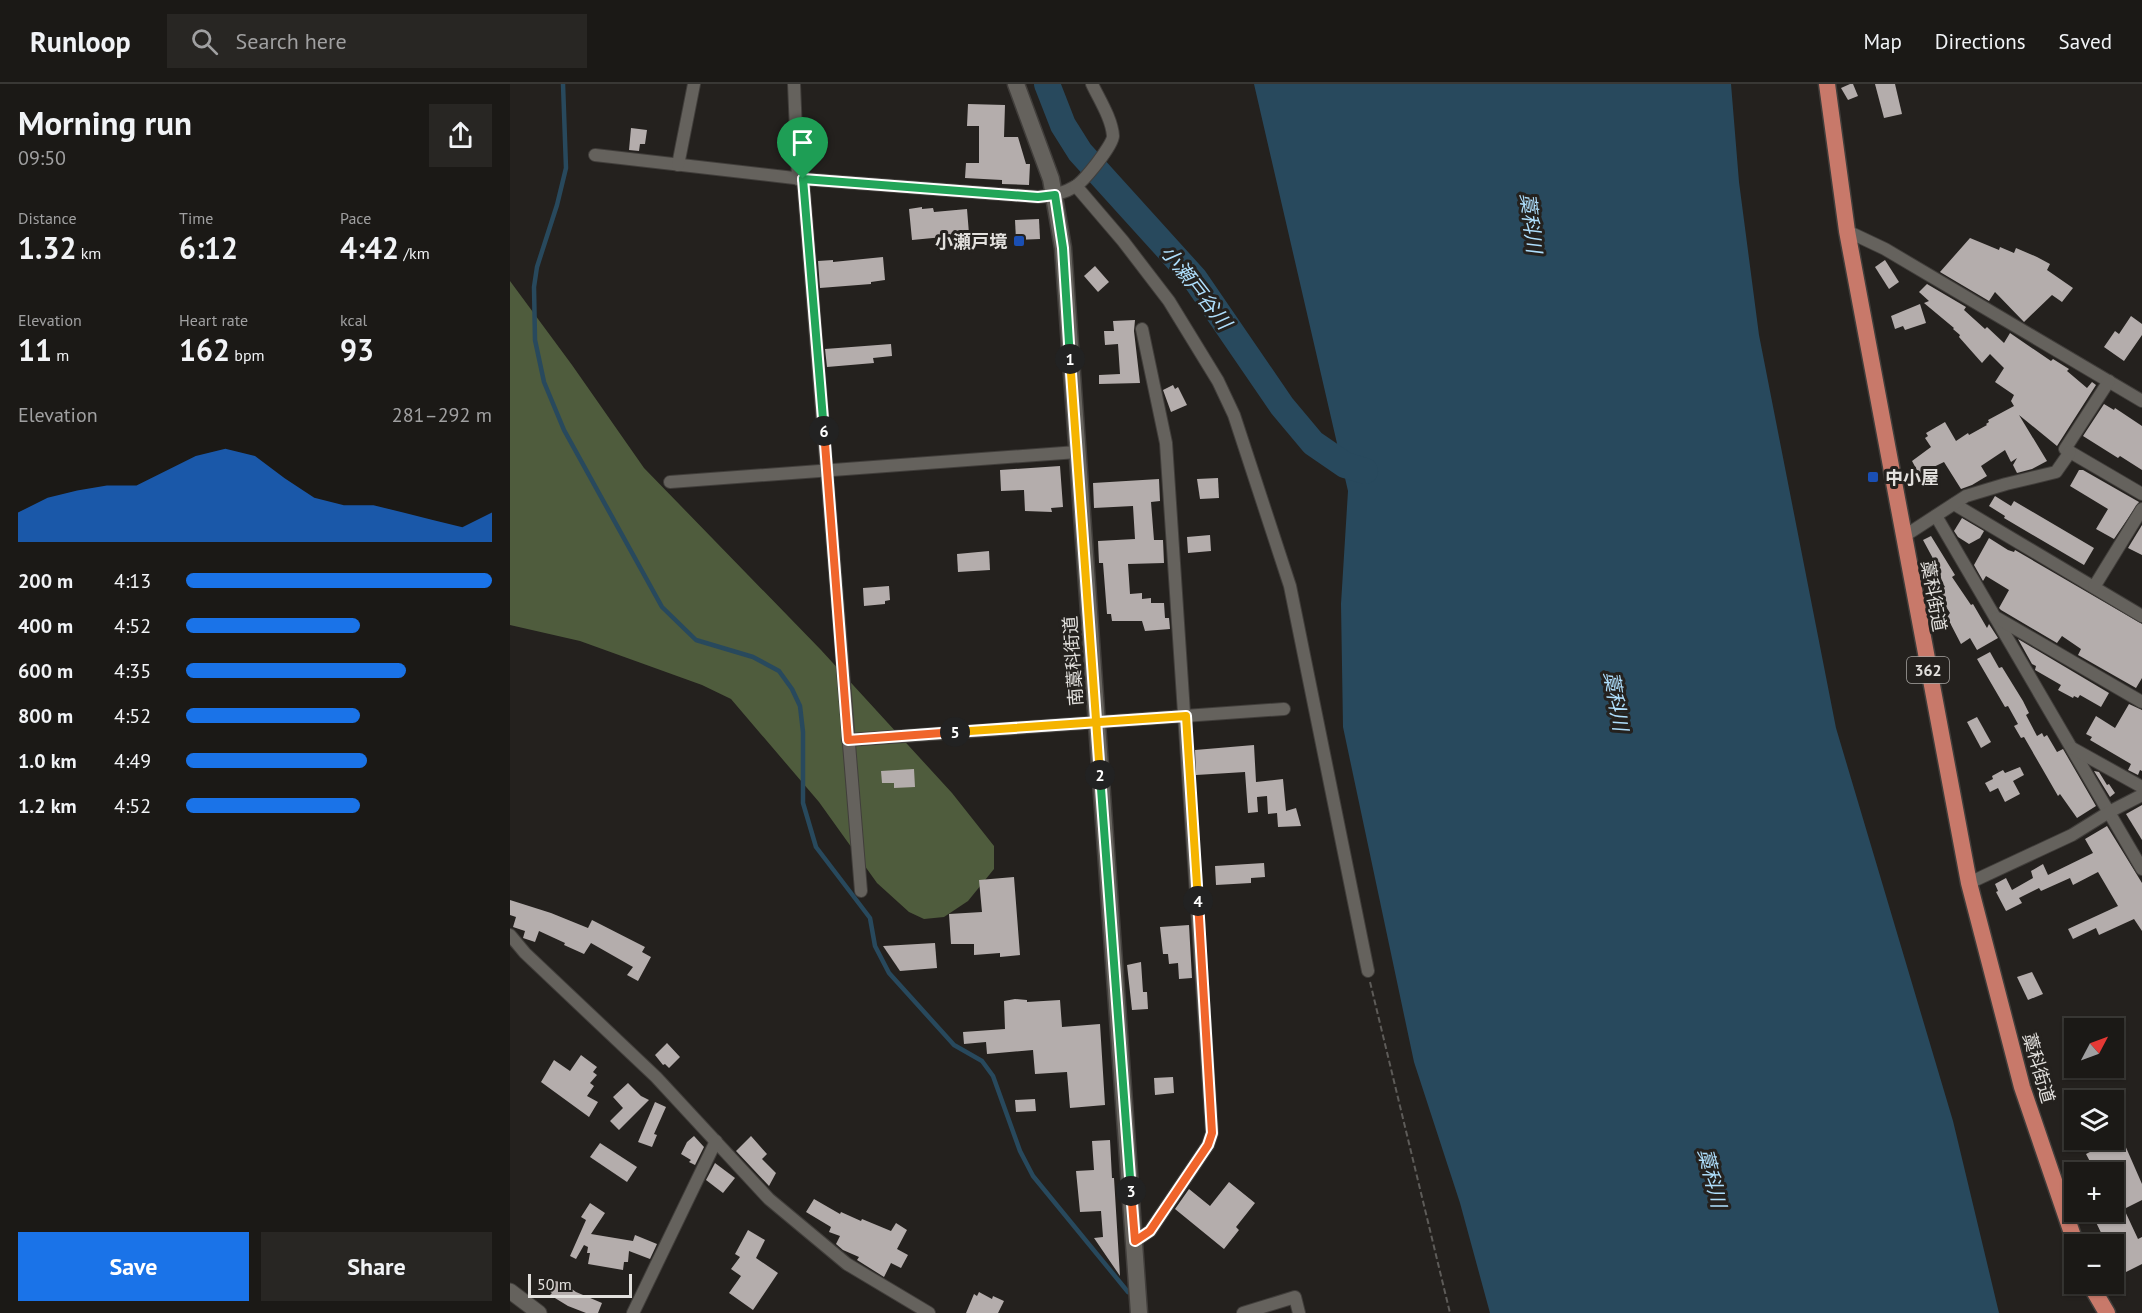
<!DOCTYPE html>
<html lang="en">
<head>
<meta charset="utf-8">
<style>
	body { margin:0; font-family:"PT Sans","Noto Sans JP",sans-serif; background:#282623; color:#f1f3f6; height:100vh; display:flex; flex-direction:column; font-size:22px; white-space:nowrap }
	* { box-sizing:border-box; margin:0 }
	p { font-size:20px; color:#a0a0a1 }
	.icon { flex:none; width:33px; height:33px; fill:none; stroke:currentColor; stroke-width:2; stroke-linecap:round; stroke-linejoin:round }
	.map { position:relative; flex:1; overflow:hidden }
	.sheet { display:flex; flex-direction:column; background:#1b1916; width:510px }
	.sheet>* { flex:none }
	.needle { width:39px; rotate:49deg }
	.controls { position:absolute; left:1554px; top:934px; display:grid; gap:12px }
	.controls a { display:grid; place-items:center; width:60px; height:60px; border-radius:0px; background:#1b1916; box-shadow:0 2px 4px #0004,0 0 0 2px #393835; font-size:30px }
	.scale { position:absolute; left:18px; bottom:15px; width:104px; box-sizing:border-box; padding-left:6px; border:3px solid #e2e0dd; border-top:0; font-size:16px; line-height:21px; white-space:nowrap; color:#e2e0dd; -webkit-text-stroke:4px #24211e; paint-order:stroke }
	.pin { position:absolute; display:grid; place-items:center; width:51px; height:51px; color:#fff; margin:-62px -26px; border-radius:50% 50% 50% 0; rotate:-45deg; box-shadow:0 0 6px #0007 }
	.pin .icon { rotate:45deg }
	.km { position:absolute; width:30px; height:30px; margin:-15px; border-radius:50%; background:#222; color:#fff; font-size:16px; line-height:30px; text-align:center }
	.round { display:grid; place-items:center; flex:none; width:63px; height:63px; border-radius:0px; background:#282623 }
	.headline { display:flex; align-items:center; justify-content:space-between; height:102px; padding:0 18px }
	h1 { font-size:33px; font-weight:600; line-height:45px }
	.stats { display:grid; grid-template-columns:repeat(3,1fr); gap:9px; height:102px; padding:6px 18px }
	.stats div { display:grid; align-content:center }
	.stats b { font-size:30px; font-weight:600 }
	.stats small { font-size:16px; font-weight:400 }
	.stats p { font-size:16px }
	.chart { height:168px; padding:12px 18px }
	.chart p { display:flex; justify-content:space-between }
	.chart svg { width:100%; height:108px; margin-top:6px; fill:#1a73e8; opacity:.7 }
	.cta { display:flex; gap:12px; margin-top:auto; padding:12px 18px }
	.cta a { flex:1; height:69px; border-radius:0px; background:#1a73e8; color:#fff; font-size:24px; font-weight:600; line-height:69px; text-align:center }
	.cta a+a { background:#282623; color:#f1f3f6 }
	ul { padding:0 18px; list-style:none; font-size:20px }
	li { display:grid; grid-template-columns:96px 72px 1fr; align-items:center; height:45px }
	li i { height:15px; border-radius:8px; background:#1a73e8 }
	header { display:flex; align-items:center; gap:36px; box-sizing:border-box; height:84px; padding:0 30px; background:#1b1916; border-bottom:2px solid #393835 }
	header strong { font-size:28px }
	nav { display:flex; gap:33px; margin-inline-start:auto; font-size:21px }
	.search { width:420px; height:54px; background:#282623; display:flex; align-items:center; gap:15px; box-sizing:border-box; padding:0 21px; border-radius:0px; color:#a0a0a1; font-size:22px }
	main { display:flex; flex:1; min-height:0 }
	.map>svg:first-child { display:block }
	.forest { fill:#4f5c3d }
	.water { fill:#28495d }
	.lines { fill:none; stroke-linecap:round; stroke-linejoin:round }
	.stream { stroke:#28495d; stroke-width:4.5 }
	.river { stroke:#28495d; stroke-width:26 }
	.building { fill:#b4adac }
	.minor-casing { stroke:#413e3b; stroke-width:14 }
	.tertiary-casing { stroke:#413e3b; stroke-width:17 }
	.secondary-casing { stroke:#413e3b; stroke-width:19 }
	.trunk-casing { stroke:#413e3b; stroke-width:19 }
	.path { stroke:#5d5b58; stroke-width:2; stroke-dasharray:6 3; stroke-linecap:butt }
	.minor { stroke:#65625d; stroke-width:12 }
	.tertiary { stroke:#65625d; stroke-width:15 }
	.secondary { stroke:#65625d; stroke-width:16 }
	.trunk { stroke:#c8796a; stroke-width:16 }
	.split-1-casing { stroke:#fff; stroke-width:12 }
	.split-2-casing { stroke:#fff; stroke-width:12 }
	.split-3-casing { stroke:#fff; stroke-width:12 }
	.split-4-casing { stroke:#fff; stroke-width:12 }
	.split-5-casing { stroke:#fff; stroke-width:12 }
	.split-6-casing { stroke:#fff; stroke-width:12 }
	.split-7-casing { stroke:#fff; stroke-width:12 }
	.split-1 { stroke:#22a559; stroke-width:8 }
	.split-2 { stroke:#f5b400; stroke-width:8 }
	.split-3 { stroke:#22a559; stroke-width:8 }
	.split-4 { stroke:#f0652b; stroke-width:8 }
	.split-5 { stroke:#f5b400; stroke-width:8 }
	.split-6 { stroke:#f0652b; stroke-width:8 }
	.split-7 { stroke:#22a559; stroke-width:8 }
	.transit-dot { fill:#1a4fb4; stroke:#24211e; stroke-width:2 }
	.labels { text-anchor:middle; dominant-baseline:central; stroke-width:6; stroke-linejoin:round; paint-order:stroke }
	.shield { fill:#24211e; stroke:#a9a7a4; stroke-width:1.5 }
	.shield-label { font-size:16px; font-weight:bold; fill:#e2e0dd }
	.poi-label { font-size:18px; font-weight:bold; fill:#e2e0dd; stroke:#24211e; text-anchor:end }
	.street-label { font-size:18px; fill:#e2e0dd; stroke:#24211e }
	.water-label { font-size:20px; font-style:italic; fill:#aedefc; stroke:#24211e }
</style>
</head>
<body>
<header>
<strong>Runloop</strong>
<div class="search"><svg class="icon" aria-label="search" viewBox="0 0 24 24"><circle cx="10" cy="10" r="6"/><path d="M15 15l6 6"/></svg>Search here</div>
<nav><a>Map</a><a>Directions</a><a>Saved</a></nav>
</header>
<main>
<section class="sheet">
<div class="headline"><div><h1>Morning run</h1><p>09:50</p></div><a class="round"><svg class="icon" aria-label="share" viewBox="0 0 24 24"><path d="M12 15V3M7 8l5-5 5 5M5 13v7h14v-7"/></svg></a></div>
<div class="stats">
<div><p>Distance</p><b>1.32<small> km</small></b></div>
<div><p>Time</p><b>6:12</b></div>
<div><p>Pace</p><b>4:42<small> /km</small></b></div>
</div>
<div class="stats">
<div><p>Elevation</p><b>11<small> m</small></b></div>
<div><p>Heart rate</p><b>162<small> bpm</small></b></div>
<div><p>kcal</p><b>93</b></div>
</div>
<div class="chart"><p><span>Elevation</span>281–292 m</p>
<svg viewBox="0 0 160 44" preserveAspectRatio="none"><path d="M0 44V32L10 26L20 23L30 21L40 21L50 15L60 9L70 6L80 9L90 18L100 26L110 29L120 29L130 32L140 35L150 38L160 32V44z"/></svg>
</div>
<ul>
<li><b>200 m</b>4:13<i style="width:100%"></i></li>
<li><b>400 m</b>4:52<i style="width:57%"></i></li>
<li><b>600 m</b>4:35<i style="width:72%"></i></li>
<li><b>800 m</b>4:52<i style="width:57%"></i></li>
<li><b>1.0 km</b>4:49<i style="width:59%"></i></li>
<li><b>1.2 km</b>4:52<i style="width:57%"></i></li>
</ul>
<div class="cta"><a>Save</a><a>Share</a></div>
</section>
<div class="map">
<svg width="1632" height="1229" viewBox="0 0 1632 1229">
	<rect width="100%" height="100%" fill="#24211e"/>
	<path class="forest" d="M0,197L62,281L134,384L311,566L442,709L484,762V785L458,817L434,833L414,835L399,828L367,799L309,718L221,615L192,601L70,557L0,541Z"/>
	<path class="water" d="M744,0H1221L1229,98L1249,251L1326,644L1443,1037L1489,1229H980L950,1119L904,978L833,643L831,520L838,407Z"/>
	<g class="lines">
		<path class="stream" d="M53,0L56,84L47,121L27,183L24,203L25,256L34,298L54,346L152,523L186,556L243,573L269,587L282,605L290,622L293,648V719L306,763L360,834L365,862L379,889L444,961L472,977L483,992L510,1067L523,1092L618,1208"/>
		<path class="river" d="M537,0L553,41L570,68L685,195L772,322L803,359L835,381L855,387"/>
	</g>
	<g class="building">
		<path d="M1340,0H1343L1348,12L1338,16L1331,4Z"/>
		<path d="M1365,0H1385L1392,30L1374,34Z"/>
		<path d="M458,20L495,21L494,53H508L516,80H520L519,101L492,100V96L455,94L456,79H469V42H457Z"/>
		<path d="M121,44L137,46L135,60H130L129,67L119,66Z"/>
		<path d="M412,123V125L423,124L424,128L457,125L460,162L445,163L444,152L402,156L399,125Z"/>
		<path d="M529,135L530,155L506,156L505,136Z"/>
		<path d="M1460,154L1489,166L1490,163L1504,169L1506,164L1527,173L1540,180L1537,186L1563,204L1552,218L1542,211L1514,238L1485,208L1479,217L1430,188Z"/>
		<path d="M373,173L375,196L361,198V200L310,204L308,177L323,176V178Z"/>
		<path d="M1375,176L1389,198L1379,205L1365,183Z"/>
		<path d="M585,182L599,198L588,208L574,192Z"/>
		<path d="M1417,200L1456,223L1454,226L1475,245L1477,243L1494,259L1500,249L1541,277L1543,275L1559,285L1557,287L1577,304L1582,298L1586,301L1547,362L1509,331L1537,377L1522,385L1507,389L1503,381L1507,374L1501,378L1495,366L1471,382L1477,392L1462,401L1451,405L1434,378L1409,390L1402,377L1421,363L1415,354L1418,352L1416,349L1435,338L1446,357L1458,349L1459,351L1477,341L1476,340L1479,338L1478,336L1504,322L1501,317L1504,311L1485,298L1494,284L1480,270L1472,279L1449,253L1450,251L1443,245L1444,244L1414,219L1419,217L1409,208Z"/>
		<path d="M1410,220L1416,239L1395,246L1393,242L1385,245L1381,232Z"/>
		<path d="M1621,232L1632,240V251L1614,277L1594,263L1605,247L1609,250Z"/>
		<path d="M625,236L624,247L630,299L589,300V291L610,290L608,260L595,261L594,247H604L603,237Z"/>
		<path d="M381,260L382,272L363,274L364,279L317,283L315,265Z"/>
		<path d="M663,301L665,305L668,303L677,321L661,328L653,306Z"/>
		<path d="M1594,320L1604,326L1605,324L1632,342V386L1610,372L1608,374L1573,352Z"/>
		<path d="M550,382L553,423L541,424L542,428L515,427L514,406L491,407L490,386Z"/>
		<path d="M1569,386H1573L1629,418L1604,455L1586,445L1598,425L1560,402Z"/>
		<path d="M708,394L709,414L690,415L687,395Z"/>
		<path d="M649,395L650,417L641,418L644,456H653L654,479L618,480L620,510L632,509V515L641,514V519H654L655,534H659L660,545L635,547L632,537H602L601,530H597L593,479H589L588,457L625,455L623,422L584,424L583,399Z"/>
		<path d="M1485,412L1501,422L1504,417L1584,464L1574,481L1494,434L1495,432L1479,422Z"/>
		<path d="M1452,434L1474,447L1470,454L1459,460L1448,453L1444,447Z"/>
		<path d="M1632,441V471L1618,464Z"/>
		<path d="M700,451L701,467L678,469L677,453Z"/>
		<path d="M1421,452L1445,491L1442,493L1461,521L1463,520L1477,544L1479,540L1488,554L1467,566L1460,554L1451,560L1437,533L1440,529L1427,508L1435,503L1423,482L1426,480L1413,456Z"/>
		<path d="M1479,454L1498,466L1504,468L1505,466L1632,540V594L1626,604L1568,571L1571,565L1552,552L1547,559L1491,526L1489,524L1499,506L1476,492L1473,497L1464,481Z"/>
		<path d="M479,467L480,486L448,488L447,470Z"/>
		<path d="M379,502L380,516L375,517V520L354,522L353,504Z"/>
		<path d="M1508,555L1599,609L1591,623L1570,611L1568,614L1564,612L1563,614L1548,606L1551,601L1525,586L1526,582L1522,580Z"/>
		<path d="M1480,568L1489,584L1492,583L1513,617L1519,629L1516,631L1527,652L1532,649L1534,653L1537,651L1547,668L1553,665L1586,722L1567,734L1550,710L1548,712L1514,653L1511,654L1504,642L1508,640L1498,622L1495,623L1467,575Z"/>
		<path d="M1619,620L1632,626V687L1630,686L1628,691L1618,686L1621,680L1580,656L1582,653L1576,650L1586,632L1605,644Z"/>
		<path d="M1467,633L1481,658L1471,664L1457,638Z"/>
		<path d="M744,661L746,698L773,695L776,727L786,724L791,742L768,743L767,729L758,730L757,712L747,713L748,728L738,729L735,688L686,691L685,666Z"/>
		<path d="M1510,683L1514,691L1503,697L1510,710L1495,718L1488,704L1480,708L1475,699L1483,695L1482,692L1493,686L1495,689Z"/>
		<path d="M404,685L405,703L384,704V699H372L371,687Z"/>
		<path d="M1584,687L1589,688L1597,701L1599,700L1605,709L1600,713Z"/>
		<path d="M1632,721V756L1616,730Z"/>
		<path d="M1597,742L1632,799V847L1624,835L1589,851L1586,844L1563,855L1558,845L1608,822L1588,788L1563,801L1560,794L1531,807L1529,804L1509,814L1512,819L1496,827L1486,808L1488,807L1485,800L1496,794L1502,806L1523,794L1521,787L1533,780L1538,791L1583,769L1575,755Z"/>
		<path d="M754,779L755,793L741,794V799L706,801L705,782Z"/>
		<path d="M504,793L510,871L490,873V869L464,871V860H441L439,830L472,828L469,796Z"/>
		<path d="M0,816L41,829L78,844L82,836L135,863L132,868L141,873L128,897L117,891L123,883L81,859L74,870L54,861L55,859L29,847L25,858L13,854L15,847L3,843L6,833L0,831Z"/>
		<path d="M679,841L682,894L669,895L668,879L659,880L658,870H653L650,843Z"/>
		<path d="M425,859L427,884L390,887L373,862Z"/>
		<path d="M631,878L633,908H637L638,925L622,926L617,881Z"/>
		<path d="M1522,888L1533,910L1518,916L1507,893Z"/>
		<path d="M505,915L517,916V918L550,916L552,943L590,940L595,1021L560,1024L557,988L525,990L523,966L477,970L476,958L454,960L453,948L495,945L494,917Z"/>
		<path d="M157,959L170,973L159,984L155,980L153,981L145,971Z"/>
		<path d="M71,971L87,983L83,988L87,991L80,999L84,1002L77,1012L88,1018L79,1033L31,998L44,976L60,987Z"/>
		<path d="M663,993L664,1009L645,1011L644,994Z"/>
		<path d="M118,999L131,1012L139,1016L109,1046L100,1037L113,1024L103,1013Z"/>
		<path d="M525,1015L526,1027L506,1028L505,1016Z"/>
		<path d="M145,1018L156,1023L144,1050L147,1051L142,1063L128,1058Z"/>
		<path d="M184,1052L194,1063L185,1081L179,1078L181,1076L171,1070L177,1058Z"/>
		<path d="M241,1052L257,1070L252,1075L266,1089L259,1102L226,1067Z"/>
		<path d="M1611,1052L1632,1100V1116L1614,1125L1628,1155L1632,1153V1180L1610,1191L1604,1178V1161H1597L1581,1128H1604V1089H1586L1576,1070Z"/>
		<path d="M600,1056L602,1094H604L610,1192L584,1154L593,1153L591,1127L570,1128L566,1087L584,1086L582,1057Z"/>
		<path d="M90,1059L127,1083L117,1098L80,1073Z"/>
		<path d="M205,1079L225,1094L213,1109L196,1096Z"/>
		<path d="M719,1098L745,1119L726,1143L729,1146L714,1165L665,1125L679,1105L700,1122Z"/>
		<path d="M304,1115L330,1130L331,1128L351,1137L352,1135L381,1147L386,1139L397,1146L387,1165L398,1171L391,1184L381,1179L374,1193L347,1176L349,1173L333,1166L326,1160L330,1152L319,1148L321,1143L296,1128Z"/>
		<path d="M80,1119L95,1129L81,1150L123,1157L125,1151L147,1160L140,1175L119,1167L118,1178H114L113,1186L78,1180L80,1169H77L78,1163L74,1161L66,1175L60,1172L76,1136L71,1133Z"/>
		<path d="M238,1146L255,1156L246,1174L268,1189L243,1226L219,1209L231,1192L221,1185L230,1173L225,1170Z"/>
		<path d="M45,1197L52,1198L66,1208L92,1219L88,1229H76L58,1222L40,1211L42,1209L39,1207Z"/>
		<path d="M469,1208L482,1215L483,1212L494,1217L488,1229H456L464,1210L467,1212Z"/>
	</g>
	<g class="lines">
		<g class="minor-casing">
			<g id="minor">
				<path d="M284,0L288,95"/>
				<path d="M85,71L293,95L528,113C541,112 553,110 564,103C573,99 603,61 603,52C602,35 589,15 582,0"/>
				<path d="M168,81L184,0"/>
				<path d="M293,95L351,807"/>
				<path d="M566,102L613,157L659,217L708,297L724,331L780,502L858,887"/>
				<path d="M1337,147L1375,165L1632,317"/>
				<path d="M1599,297L1555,365L1632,410"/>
				<path d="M160,398L567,368"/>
				<path d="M1444,420L1632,532"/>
				<path d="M1426,432L1632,785"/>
				<path d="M1393,453L1456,412L1496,400L1546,388L1560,368"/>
				<path d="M1584,503L1632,425"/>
				<path d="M1487,534L1632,618"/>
				<path d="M338,656L774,625"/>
				<path d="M1562,664L1632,703"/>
				<path d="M1459,799L1562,751L1599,728L1632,711"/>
				<path d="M0,851L15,869L146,993L259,1115L337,1180L419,1229"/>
				<path d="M625,1157L640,1147L698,1061L702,1049L656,359L632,245"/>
				<path d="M123,1229L206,1057"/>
				<path d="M733,1229L785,1213L789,1229"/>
			</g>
		</g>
		<g class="tertiary-casing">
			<path id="tertiary" d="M0,1207L29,1229"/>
		</g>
		<g class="secondary-casing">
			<path id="secondary" d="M506,0L541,95L553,164L629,1229"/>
		</g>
		<g class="trunk-casing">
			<g id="trunk">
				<path d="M1317,0L1337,147L1459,799L1512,1003L1566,1161"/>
				<path d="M1580,1200L1597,1229"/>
			</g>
		</g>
		<path class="path" d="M860,898L940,1229"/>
		<use href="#minor" class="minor"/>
		<use href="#tertiary" class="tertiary"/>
		<use href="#secondary" class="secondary"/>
		<use href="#trunk" class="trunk"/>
	</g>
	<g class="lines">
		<g class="split-1-casing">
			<path id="split-1" d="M293,95L528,113L545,111L553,164L560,275"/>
		</g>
		<g class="split-2-casing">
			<path id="split-2" d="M560,275L590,691"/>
		</g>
		<g class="split-3-casing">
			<path id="split-3" d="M590,691L621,1107"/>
		</g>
		<g class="split-4-casing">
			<path id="split-4" d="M621,1107L625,1157L640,1147L698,1061L702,1049L688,817"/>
		</g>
		<g class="split-5-casing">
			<path id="split-5" d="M445,648L676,632L688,817"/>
		</g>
		<g class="split-6-casing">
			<path id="split-6" d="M314,347L338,656L445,648"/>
		</g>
		<g class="split-7-casing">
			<path id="split-7" d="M293,95L314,347"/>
		</g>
		<use href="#split-1" class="split-1"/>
		<use href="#split-2" class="split-2"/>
		<use href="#split-3" class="split-3"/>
		<use href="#split-4" class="split-4"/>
		<use href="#split-5" class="split-5"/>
		<use href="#split-6" class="split-6"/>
		<use href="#split-7" class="split-7"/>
	</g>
	<g class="transit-dot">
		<rect x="503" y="151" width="12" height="12" rx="3"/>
		<rect x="1357" y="387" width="12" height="12" rx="3"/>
	</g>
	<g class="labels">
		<rect class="shield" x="1397" y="573" width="42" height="26" rx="4.5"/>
		<g class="shield-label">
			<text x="1418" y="586">362</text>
		</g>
		<g class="poi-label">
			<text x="497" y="157">小瀬戸境</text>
			<text x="1375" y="393" text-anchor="start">中小屋</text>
		</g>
		<g class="street-label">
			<text transform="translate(1424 512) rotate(80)">藁科街道</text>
			<text transform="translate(563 577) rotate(-94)">南藁科街道</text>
			<text transform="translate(1529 984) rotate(74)">藁科街道</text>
		</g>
		<g class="water-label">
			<text transform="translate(1021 139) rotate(83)">藁科川</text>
			<text transform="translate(686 203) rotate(52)">小瀬戸谷川</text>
			<text transform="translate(1106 617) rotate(80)">藁科川</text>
			<text transform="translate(1202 1094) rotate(76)">藁科川</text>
		</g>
	</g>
</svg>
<div class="controls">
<a><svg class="needle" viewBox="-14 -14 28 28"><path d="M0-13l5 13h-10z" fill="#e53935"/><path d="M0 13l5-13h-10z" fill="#a0a0a1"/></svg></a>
<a><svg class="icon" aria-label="layers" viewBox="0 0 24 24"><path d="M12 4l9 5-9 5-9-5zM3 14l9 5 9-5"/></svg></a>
<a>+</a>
<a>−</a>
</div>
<div class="scale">50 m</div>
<div class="pin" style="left:293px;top:95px;background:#1e9e55"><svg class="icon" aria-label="arrive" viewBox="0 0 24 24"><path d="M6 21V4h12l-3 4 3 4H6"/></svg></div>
<b class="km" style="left:560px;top:275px">1</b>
<b class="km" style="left:590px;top:691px">2</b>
<b class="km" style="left:621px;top:1107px">3</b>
<b class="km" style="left:688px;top:817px">4</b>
<b class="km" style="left:445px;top:648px">5</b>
<b class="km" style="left:314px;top:347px">6</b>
</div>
</main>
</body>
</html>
